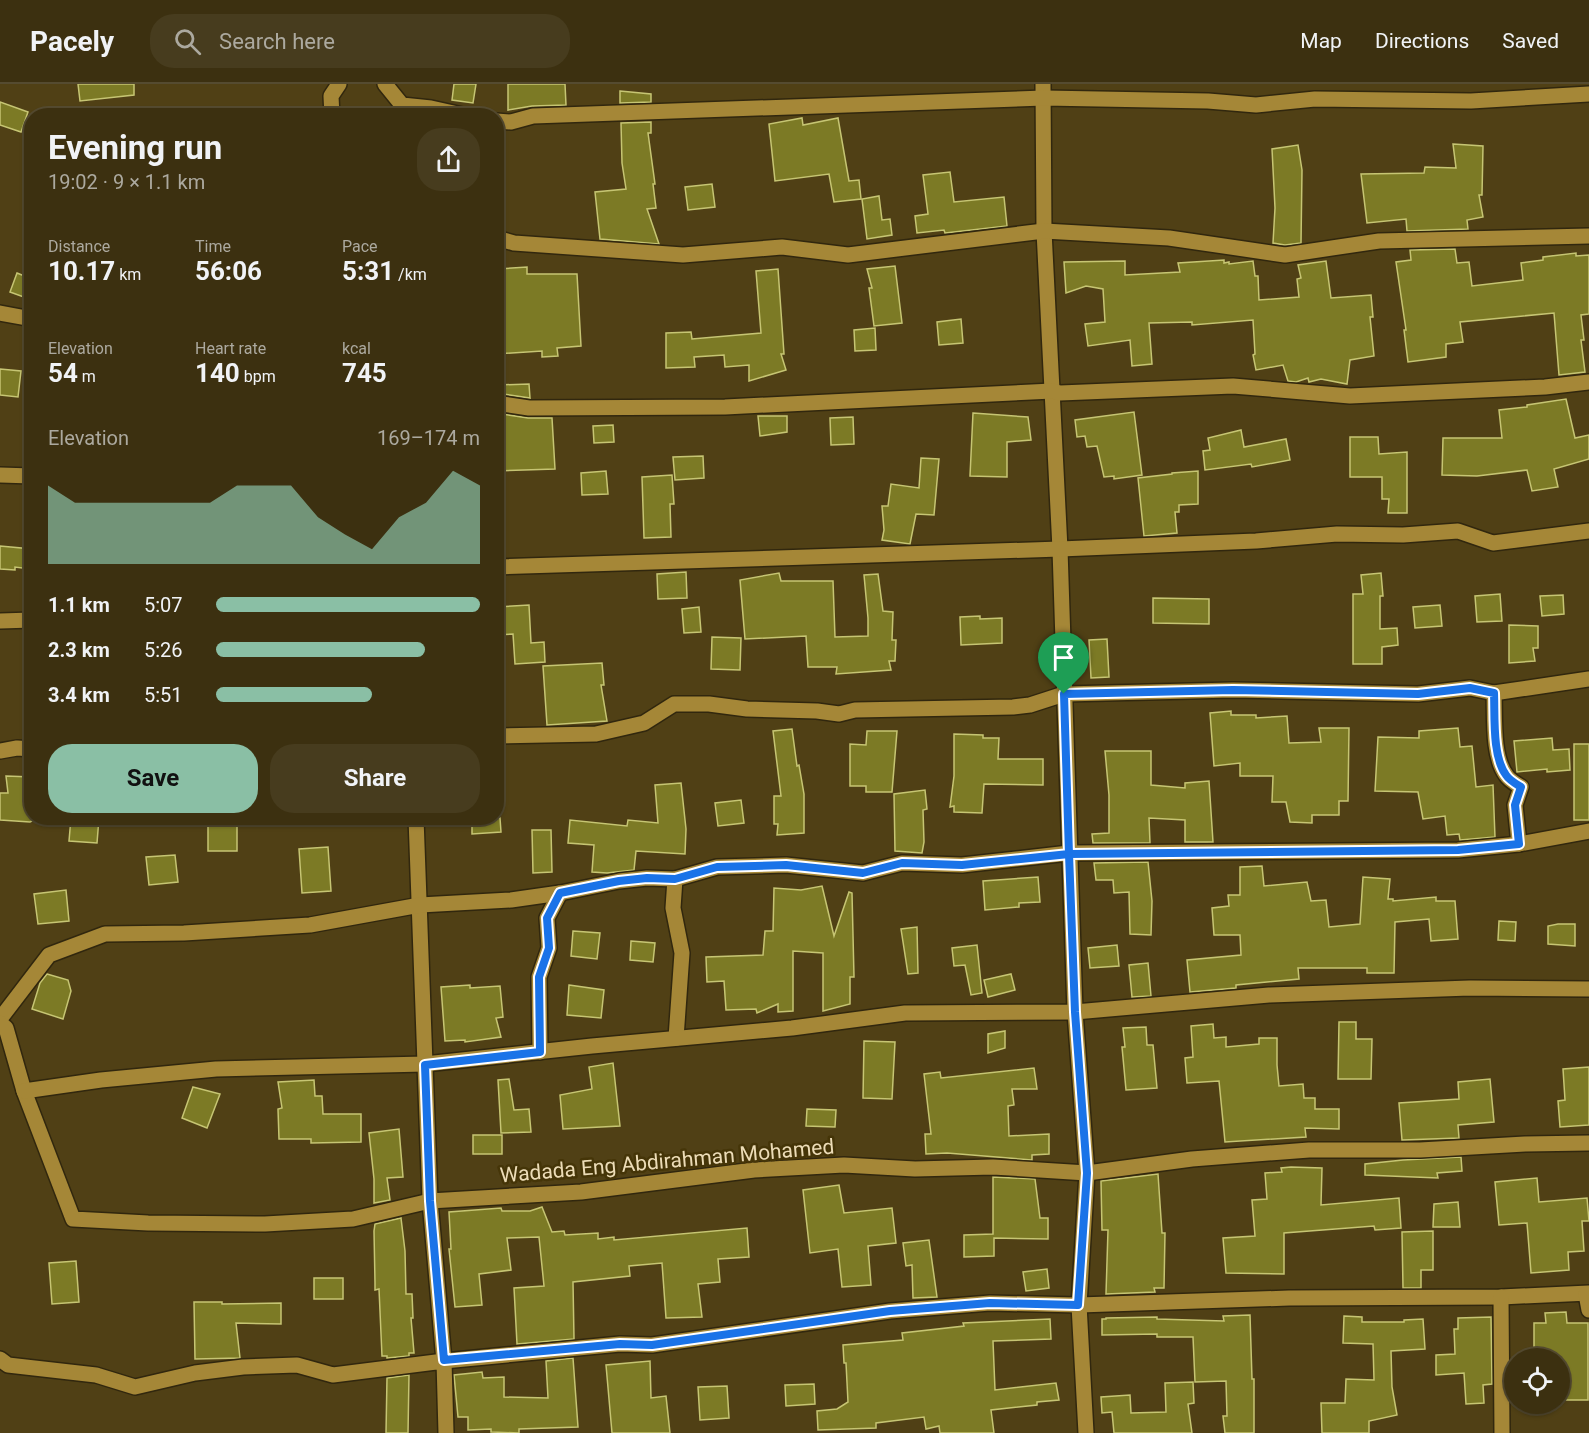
<!DOCTYPE html>
<html lang="en">
<head>
<meta charset="utf-8">
<style>
	body { margin:0; font-family:Roboto,sans-serif; background:#473c1e; color:#f1f3f6; height:100vh; display:flex; flex-direction:column; font-size:22px; white-space:nowrap }
	* { box-sizing:border-box; margin:0 }
	p { font-size:20px; color:#aca99f }
	.icon { flex:none; width:33px; height:33px; fill:none; stroke:currentColor; stroke-width:2; stroke-linecap:round; stroke-linejoin:round }
	.map { position:relative; flex:1; overflow:hidden }
	.drawer { position:absolute; left:24px; top:24px; width:480px; height:717px; display:flex; flex-direction:column; background:#3c3010; border-radius:24px; box-shadow:0 2px 4px #0004,0 0 0 2px #554b30 }
	.drawer>* { flex:none }
	.tools { position:absolute; left:1504px; top:1264px; display:grid; gap:12px }
	.tools a { display:grid; place-items:center; width:66px; height:66px; border-radius:50%; background:#3c3010; box-shadow:0 2px 4px #0004,0 0 0 2px #554b30; font-size:30px }
	.pin { position:absolute; display:grid; place-items:center; width:51px; height:51px; color:#fff; margin:-62px -26px; border-radius:50% 50% 50% 0; rotate:-45deg; box-shadow:0 0 6px #0007 }
	.pin .icon { rotate:45deg }
	.round { display:grid; place-items:center; flex:none; width:63px; height:63px; border-radius:24px; background:#473c1e }
	.head { display:flex; align-items:center; justify-content:space-between; height:102px; padding:0 24px }
	h1 { font-size:33px; font-weight:700; line-height:45px }
	.metrics { display:grid; grid-template-columns:repeat(3,1fr); gap:9px; height:102px; padding:6px 24px }
	.metrics div { display:grid; align-content:center }
	.metrics b { font-size:26px; font-weight:700 }
	.metrics small { font-size:16px; font-weight:400 }
	.metrics p { font-size:16px }
	.chart { height:168px; padding:12px 24px }
	.chart p { display:flex; justify-content:space-between }
	.chart svg { width:100%; height:108px; margin-top:6px; fill:#8abfa5; opacity:.7 }
	.cta { display:flex; gap:12px; margin-top:auto; padding:12px 24px }
	.cta a { flex:1; height:69px; border-radius:24px; background:#8abfa5; color:#111; font-size:24px; font-weight:700; line-height:69px; text-align:center }
	.cta a+a { background:#473c1e; color:#f1f3f6 }
	ul { padding:0 24px; list-style:none; font-size:20px }
	li { display:grid; grid-template-columns:96px 72px 1fr; align-items:center; height:45px }
	li i { height:15px; border-radius:8px; background:#8abfa5 }
	header { display:flex; align-items:center; gap:36px; box-sizing:border-box; height:84px; padding:0 30px; background:#3c3010; border-bottom:2px solid #554b30 }
	header strong { font-size:28px }
	nav { display:flex; gap:33px; margin-inline-start:auto; font-size:21px }
	.search { width:420px; height:54px; background:#473c1e; display:flex; align-items:center; gap:15px; box-sizing:border-box; padding:0 21px; border-radius:24px; color:#aca99f; font-size:22px }
	.map>svg:first-child { display:block }
	.building { fill:#7c7a25; stroke:#c6c573; stroke-width:1.5 }
	.lines { fill:none; stroke-linecap:round; stroke-linejoin:round }
	.minor-casing { stroke:#31270e; stroke-width:18 }
	.minor { stroke:#a58737; stroke-width:15 }
	.route-casing { stroke:#fff; stroke-width:12 }
	.route { stroke:#1a73e8; stroke-width:8 }
	.labels { text-anchor:middle; dominant-baseline:central; stroke-width:5; stroke-linejoin:round; paint-order:stroke }
	.street-label { font-size:21px; fill:#ecdcb7; stroke:#453508 }
</style>
</head>
<body>
<header>
<strong>Pacely</strong>
<div class="search"><svg class="icon" aria-label="search" viewBox="0 0 24 24"><circle cx="10" cy="10" r="6"/><path d="M15 15l6 6"/></svg>Search here</div>
<nav><a>Map</a><a>Directions</a><a>Saved</a></nav>
</header>
<div class="map">
<svg width="1589" height="1349" viewBox="0 0 1589 1349">
	<rect width="100%" height="100%" fill="#504015"/>
	<g class="building">
		<path d="M78,0H134V11L80,17Z"/>
		<path d="M454,0H476L473,19L452,16Z"/>
		<path d="M508,0H565L566,21L532,22L508,26Z"/>
		<path d="M620,7L651,10V18L620,19Z"/>
		<path d="M0,18L28,28L21,48L0,41Z"/>
		<path d="M802,34L803,41L838,34L849,97L859,96L861,115L834,118L829,90L775,97L769,40Z"/>
		<path d="M651,38V49H648L655,100H653L656,124L647,125L659,160L600,155L595,108L626,105L622,79L621,39Z"/>
		<path d="M1453,60L1483,62L1482,111H1479L1483,133L1467,136L1468,145L1407,147L1406,135L1367,139L1361,90L1424,89L1425,83L1456,84Z"/>
		<path d="M1298,61L1302,86L1301,159L1285,161L1273,159L1275,124L1272,65Z"/>
		<path d="M950,88L954,118L1004,113L1007,142L945,149L944,146L917,149L915,132L928,130L923,91Z"/>
		<path d="M712,100L715,123L688,126L685,103Z"/>
		<path d="M879,112L882,136L890,135L892,151L867,155L862,115Z"/>
		<path d="M1455,165L1457,179L1469,178L1472,202L1523,196L1521,179L1543,176V173L1576,169V172L1589,171V230L1581,231L1584,256H1581L1585,288L1559,291L1554,229L1460,238L1463,258L1446,260V273L1408,278L1404,246H1406L1396,178L1411,176L1410,166Z"/>
		<path d="M1224,176V179L1229,178V180L1253,177L1255,192H1258L1259,216L1299,213L1297,195L1301,194L1298,181L1326,177L1331,214L1371,211L1373,233H1370L1374,272L1350,276L1347,300L1321,295L1309,298L1308,294L1296,298L1288,297L1283,281L1256,286L1253,271L1255,270L1253,236L1192,241V238L1149,239L1152,280L1132,282L1130,256L1088,262L1085,240L1105,238L1103,205L1086,202L1066,209L1064,178L1125,177V191L1180,188L1178,179Z"/>
		<path d="M895,182L902,239L874,242L869,204H872L867,185Z"/>
		<path d="M527,183V190H577L581,262L557,264L558,272L542,273V267L496,270L497,185Z"/>
		<path d="M778,185L784,270H781L786,286L749,297V281L725,283L724,271L694,273L695,283L666,284V249L691,248L692,255L761,249L756,187Z"/>
		<path d="M17,189L32,195V216L10,208Z"/>
		<path d="M961,235L963,259L939,261L937,238Z"/>
		<path d="M875,244L876,266L855,267L854,246Z"/>
		<path d="M0,285L21,287L18,313L0,311Z"/>
		<path d="M529,300L530,314L496,309V301Z"/>
		<path d="M1566,315L1575,354L1589,351V375L1554,385L1558,403L1532,407L1527,386L1477,392L1442,391L1443,354H1502L1499,326L1527,323V321Z"/>
		<path d="M1134,328L1142,391L1114,395V392L1104,393L1097,362L1087,363L1085,352L1077,353L1075,336Z"/>
		<path d="M496,329L528,334H552L555,385L496,387Z"/>
		<path d="M973,329L1028,333L1031,356L1007,358V393L970,392Z"/>
		<path d="M758,332H787V348L760,352Z"/>
		<path d="M853,333L854,360L831,361L830,334Z"/>
		<path d="M613,341L614,358L594,359L593,342Z"/>
		<path d="M1241,346L1244,363L1286,355L1290,376L1252,383L1251,380L1205,386L1203,367L1210,366L1208,354Z"/>
		<path d="M1350,353H1378L1379,370L1407,368V429H1388L1389,415H1382V393H1350Z"/>
		<path d="M703,372L704,394L675,396L673,373Z"/>
		<path d="M921,374L939,375L934,431L916,430L910,460L882,456L884,446L882,422H888L891,400L919,404Z"/>
		<path d="M606,387L608,410L582,411L581,389Z"/>
		<path d="M1198,387V420L1179,421V428H1175L1177,449L1144,452L1138,394L1172,390V389Z"/>
		<path d="M672,391L674,420H670L671,453L644,454L642,393Z"/>
		<path d="M0,462L32,465L30,485L15,483V486L0,485Z"/>
		<path d="M686,488L687,514L658,515L657,490Z"/>
		<path d="M779,489L781,497H833L835,553L868,552V534L864,491L878,490L883,527L893,528L892,556H896L895,577H889L891,586L836,590L837,583H808L806,552L745,555L740,496Z"/>
		<path d="M1381,489L1383,512H1380V545L1397,544L1398,561L1382,563V580H1353V510H1363L1361,491Z"/>
		<path d="M1500,510L1502,537L1477,538L1475,512Z"/>
		<path d="M1563,511L1564,530L1542,532L1540,512Z"/>
		<path d="M1153,514L1209,515V540L1153,539Z"/>
		<path d="M529,521L531,559L544,558L545,578L515,580L513,550L496,551V523Z"/>
		<path d="M1440,521L1442,542L1415,544L1413,523Z"/>
		<path d="M699,523L701,548L684,549L682,525Z"/>
		<path d="M980,532V535L1002,534V559L961,561L960,533Z"/>
		<path d="M1509,541L1538,542V564H1533L1535,577L1509,579Z"/>
		<path d="M712,553L741,554L740,586L711,585Z"/>
		<path d="M1107,555L1109,593L1091,594L1089,556Z"/>
		<path d="M602,579L604,601H601L607,637L547,641L543,582Z"/>
		<path d="M1231,627V631H1256V634L1287,632L1289,659L1321,658L1319,644H1349L1348,717H1339V731H1312V739L1290,738L1286,718H1272L1273,692H1240V679L1214,682L1210,629Z"/>
		<path d="M1458,644L1460,663L1472,662L1476,703L1493,701L1495,753L1460,756L1459,750L1447,751L1445,732L1423,735L1418,708L1375,707L1378,653L1419,654V647Z"/>
		<path d="M792,645L797,682L799,681L804,710V749L777,751L778,740H774V712H781L773,647Z"/>
		<path d="M867,647H897L892,708H866V702H850V660L866,661Z"/>
		<path d="M954,650L983,651V654H999L998,675H1043V701L984,700L982,729L954,728V722L950,723L954,692Z"/>
		<path d="M1552,654L1553,666L1569,665L1570,686L1547,688V685L1517,688L1514,657Z"/>
		<rect x="1574" y="660" width="15" height="76"/>
		<path d="M1105,667H1151V701L1185,704V699L1209,697L1213,758H1185V736L1149,734L1150,759H1093L1092,750L1109,749V711Z"/>
		<path d="M6,692L32,693V737L30,738L0,736V709H8Z"/>
		<path d="M681,699L686,745L685,770L636,767L634,786L607,789L592,788L594,761L568,759L570,736L627,742L628,736L658,739L655,701Z"/>
		<path d="M925,706L927,725L923,726L924,758L922,769L895,767L894,710Z"/>
		<path d="M741,716L744,739L718,742L715,719Z"/>
		<path d="M71,734H99L97,759L69,757Z"/>
		<path d="M472,734H500L501,748L472,750Z"/>
		<rect x="208" y="742" width="29" height="25"/>
		<path d="M532,746H551L552,788L533,789Z"/>
		<path d="M328,763L331,807L302,809L299,765Z"/>
		<path d="M175,771L178,798L149,801L146,773Z"/>
		<path d="M1148,778L1152,817L1151,851L1130,850L1129,808L1114,809L1113,796H1096L1094,779Z"/>
		<path d="M1262,782L1264,802L1307,798L1311,817L1326,816L1329,843L1360,840L1363,793L1390,795L1388,815H1393V817L1436,813V817H1455L1458,855L1431,857L1429,835L1395,838L1394,889H1367V884H1298L1299,895L1236,901V904L1190,908L1187,876L1241,871L1240,851H1214L1212,824L1229,822L1228,811H1240V783Z"/>
		<path d="M1038,793L1040,818L1019,819V823L985,826L983,797Z"/>
		<path d="M822,802L834,852L849,808L852,809L854,893H850V920L823,927V869L793,867V927L778,928V920L757,929L756,925L726,926L724,897L707,898L706,873L763,871L765,847H773L774,804L801,806Z"/>
		<path d="M66,806L69,837L38,840L34,810Z"/>
		<path d="M1499,837L1516,838L1515,857L1498,856Z"/>
		<path d="M1558,840H1575V862L1548,860V842Z"/>
		<path d="M917,843L918,889L908,890L901,845Z"/>
		<path d="M573,847L600,849L597,875L571,872Z"/>
		<path d="M631,857L655,859L653,878L630,876Z"/>
		<path d="M977,861L982,909L971,911L965,881L954,882L952,864Z"/>
		<path d="M1117,861L1119,882L1090,884L1088,864Z"/>
		<path d="M1148,879L1151,912L1132,913L1129,881Z"/>
		<path d="M47,890L68,896L71,907L63,935L32,925L40,899Z"/>
		<path d="M1011,890L1015,906L988,913L984,896Z"/>
		<path d="M470,901V904L500,902L503,933L496,934L501,953L465,958V956L445,957L441,903Z"/>
		<path d="M569,901L604,906L601,934L567,931Z"/>
		<path d="M1339,938H1356V955H1372L1371,995H1338Z"/>
		<path d="M1213,940L1214,954L1226,953V963L1259,960V954H1277V981L1279,1002L1303,1000L1304,1014H1315V1025H1339V1045L1305,1044L1306,1053L1225,1058L1219,997L1187,999L1185,974L1193,973L1191,942Z"/>
		<path d="M1146,943L1147,961H1153L1157,1004L1126,1006L1122,963H1125L1123,944Z"/>
		<path d="M1005,947V964L988,969V950Z"/>
		<path d="M864,957L895,958L892,1015L863,1014Z"/>
		<path d="M613,979L620,1042L563,1045L560,1011L592,1005L589,983Z"/>
		<path d="M1589,983V1041L1560,1043L1558,1017L1565,1016L1563,985Z"/>
		<path d="M1034,984L1037,1005H1012L1014,1021L1008,1022L1009,1052L1049,1050V1070L1032,1071V1076L947,1069L926,1070L925,1050H931L924,990L940,988L941,994Z"/>
		<path d="M509,995L514,1026L529,1025L531,1048L501,1049L498,996Z"/>
		<path d="M1490,995L1494,1038L1458,1041L1459,1054L1402,1056L1399,1019L1459,1015L1458,998Z"/>
		<path d="M314,996L315,1012H322L323,1030H361V1058L311,1059V1055H279L278,1025L282,1024L278,998Z"/>
		<path d="M193,1003L220,1010L207,1044L182,1034Z"/>
		<path d="M807,1025L836,1026L835,1043L806,1042Z"/>
		<path d="M399,1045L403,1093L387,1094L390,1116L374,1119V1095L369,1049Z"/>
		<rect x="473" y="1051" width="29" height="19"/>
		<path d="M1461,1073L1462,1087L1437,1089L1438,1094L1365,1091V1080L1403,1076Z"/>
		<path d="M1291,1083L1322,1084L1321,1121L1399,1114L1401,1144L1375,1146L1374,1142L1284,1149V1190L1226,1189L1223,1154L1255,1152L1252,1116L1267,1115L1265,1089L1282,1088L1281,1084Z"/>
		<path d="M1158,1090L1162,1149H1165L1164,1204H1154L1155,1208L1106,1210L1108,1146H1102L1101,1097Z"/>
		<path d="M993,1093L1035,1095L1040,1134H1048V1155L994,1154V1172L964,1173V1151L993,1150Z"/>
		<path d="M1537,1094L1539,1118L1587,1114L1589,1137H1582L1584,1167L1568,1168L1569,1186L1531,1189L1527,1139L1499,1141L1495,1098Z"/>
		<path d="M839,1101L844,1129L892,1124L896,1159L868,1162L871,1201L842,1203L838,1165L810,1169L803,1106Z"/>
		<path d="M1458,1118L1460,1143H1433L1434,1120Z"/>
		<path d="M542,1123L552,1148L564,1147L565,1151L598,1149V1155L614,1153V1156L747,1144L749,1173L718,1175L720,1198L698,1200L702,1233L666,1234L662,1179L629,1182L630,1192L573,1198L574,1255L517,1260L514,1204L544,1202L539,1153L507,1154L511,1186L479,1190L482,1221L455,1223L449,1165H451L449,1128L501,1124L502,1127H530Z"/>
		<path d="M401,1134L405,1167L406,1210H412L413,1234H411L414,1269H409V1272L387,1274V1272H382L379,1205L375,1206V1199L374,1147L375,1140Z"/>
		<path d="M1433,1147V1186H1421V1204H1403L1402,1148Z"/>
		<path d="M929,1156L937,1213L913,1214L912,1181L906,1182L903,1159Z"/>
		<path d="M76,1177L79,1218L52,1220L49,1179Z"/>
		<path d="M1047,1185L1049,1204L1026,1207L1023,1188Z"/>
		<rect x="314" y="1194" width="29" height="21"/>
		<path d="M194,1218H222V1220L281,1219V1240L236,1239L240,1274L195,1275Z"/>
		<path d="M1566,1228L1567,1239H1588V1316H1560V1275H1534V1239H1546L1545,1229Z"/>
		<path d="M1250,1231L1252,1295H1254V1349H1225L1223,1332H1227L1226,1297L1195,1298L1193,1253H1157V1250L1102,1251V1235H1106V1234L1157,1233V1235L1224,1237L1223,1232Z"/>
		<path d="M1344,1232L1362,1233V1238H1404V1236L1423,1235L1425,1265L1391,1267L1392,1303L1397,1331L1369,1337V1349H1322L1321,1319H1345L1346,1295L1374,1296L1373,1260L1343,1259Z"/>
		<path d="M1491,1233L1492,1300L1483,1301L1484,1319L1466,1320L1464,1289L1436,1291V1271L1455,1270L1454,1245H1458V1234Z"/>
		<path d="M1050,1235L1051,1255L993,1257L995,1306L1056,1299L1059,1316L1037,1318V1321L991,1326L994,1349H940L939,1342L926,1345L924,1333L876,1339V1344L818,1346L817,1327L837,1325L848,1318L846,1279H844L843,1261L903,1256L902,1249L964,1242L963,1239Z"/>
		<path d="M573,1274L578,1343L519,1345V1349L491,1348V1345L468,1346V1333H458L454,1291L482,1288L483,1294L504,1293V1313L548,1314L546,1277Z"/>
		<path d="M650,1277L651,1314L666,1312L670,1349H612L606,1281Z"/>
		<path d="M409,1291L408,1349H386L387,1294Z"/>
		<path d="M1193,1298L1194,1319L1188,1320L1192,1349H1114L1112,1328L1102,1329L1101,1313L1130,1311L1131,1329L1166,1328L1165,1299Z"/>
		<path d="M814,1300L815,1320L786,1322L785,1301Z"/>
		<path d="M727,1302L729,1334L700,1336L698,1303Z"/>
	</g>
	<g class="lines">
		<g class="minor-casing">
			<g id="minor">
				<path d="M385,0L402,21L431,24L467,32"/>
				<path d="M1043,0L1044,147L1060,465L1075,928L1087,1089L1079,1221L1086,1349"/>
				<path d="M332,32L331,12L339,0"/>
				<path d="M496,37L511,38L533,32L1044,14L1208,17L1256,21L1315,15L1471,17L1589,10"/>
				<path d="M496,154L514,159L683,171L782,163L848,171L1044,147L1169,154L1285,171L1379,157L1589,152"/>
				<path d="M0,229L32,235"/>
				<path d="M496,319L529,324L725,323L1052,307L1060,309L1233,302L1350,312L1545,303L1589,298"/>
				<path d="M0,391L32,392"/>
				<path d="M496,483L1060,465L1256,457L1337,450L1403,451L1458,447L1493,459L1589,447"/>
				<path d="M0,537L32,536"/>
				<path d="M1494,609C1495,633 1492,672 1506,691C1509,696 1516,700 1521,703L1515,721L1519,760"/>
				<path d="M496,652L596,650L644,639L674,620H709L747,625L817,627L839,630L855,626L1013,623L1030,621L1064,610L1233,606L1418,610L1470,604L1494,609L1589,595"/>
				<path d="M0,667L17,664L32,665"/>
				<path d="M416,734L430,1117L444,1277L620,1260L652,1261L890,1227L990,1219L1079,1221L1289,1214L1501,1213L1589,1209"/>
				<path d="M0,935L49,871L105,850L184,849L310,841L420,821L511,816L560,809L619,797L647,794L675,795"/>
				<path d="M0,939L6,944L24,1007L73,1135L148,1139L265,1140L353,1135L430,1117L581,1108L754,1086L844,1081L915,1085L993,1083L1087,1089L1192,1075L1309,1066H1420L1525,1060L1589,1059"/>
				<path d="M676,954L682,869L673,824L675,795L717,783L786,781L863,789L902,779L962,781L1069,769L1458,766L1519,760L1589,747"/>
				<path d="M540,968L539,893L549,864L547,834L560,809"/>
				<path d="M24,1007L101,996L216,985L425,980L592,962L792,944L905,929L1075,928L1269,911L1470,904L1589,905"/>
				<path d="M1586,1210L1589,1226"/>
				<path d="M1501,1213L1502,1349"/>
				<path d="M0,1275L8,1281L96,1291L135,1303L195,1289L243,1283L297,1281L333,1291L444,1277L446,1349"/>
			</g>
		</g>
		<use href="#minor" class="minor"/>
	</g>
	<g class="lines">
		<g class="route-casing">
			<path id="route" d="M1064,610L1069,770L962,781L902,779L863,789L786,781L717,783L675,795L647,794L619,797L560,809L547,834L549,864L539,893L540,968L425,981L430,1117L444,1276L620,1260L652,1261L890,1227L990,1219L1078,1221L1087,1089L1075,928L1069,770L1458,766L1519,760L1515,721L1521,703C1516,700 1509,696 1506,691C1492,672 1495,632 1494,609L1470,604L1418,610L1233,606L1064,610"/>
		</g>
		<use href="#route" class="route"/>
	</g>
	<g class="labels">
		<g class="street-label">
			<text transform="translate(667 1077) rotate(-5)">Wadada Eng Abdirahman Mohamed</text>
		</g>
	</g>
</svg>
<div class="tools">
<a><svg class="icon" aria-label="locate" viewBox="0 0 24 24"><circle cx="12" cy="12" r="6"/><path d="M12 2v4M12 18v4M2 12h4M18 12h4"/></svg></a>
</div>
<div class="pin" style="left:1064px;top:610px;background:#1e9e55"><svg class="icon" aria-label="arrive" viewBox="0 0 24 24"><path d="M6 21V4h12l-3 4 3 4H6"/></svg></div>
<section class="drawer">
<div class="head"><div><h1>Evening run</h1><p>19:02 · 9 × 1.1 km</p></div><a class="round"><svg class="icon" aria-label="share" viewBox="0 0 24 24"><path d="M12 15V3M7 8l5-5 5 5M5 13v7h14v-7"/></svg></a></div>
<div class="metrics">
<div><p>Distance</p><b>10.17<small> km</small></b></div>
<div><p>Time</p><b>56:06</b></div>
<div><p>Pace</p><b>5:31<small> /km</small></b></div>
</div>
<div class="metrics">
<div><p>Elevation</p><b>54<small> m</small></b></div>
<div><p>Heart rate</p><b>140<small> bpm</small></b></div>
<div><p>kcal</p><b>745</b></div>
</div>
<div class="chart"><p><span>Elevation</span>169–174 m</p>
<svg viewBox="0 0 160 44" preserveAspectRatio="none"><path d="M0 44V12L10 19L20 19L30 19L40 19L50 19L60 19L70 12L80 12L90 12L100 25L110 32L120 38L130 25L140 19L150 6L160 12V44z"/></svg>
</div>
<ul>
<li><b>1.1 km</b>5:07<i style="width:100%"></i></li>
<li><b>2.3 km</b>5:26<i style="width:79%"></i></li>
<li><b>3.4 km</b>5:51<i style="width:59%"></i></li>
</ul>
<div class="cta"><a>Save</a><a>Share</a></div>
</section>
</div>
</body>
</html>
